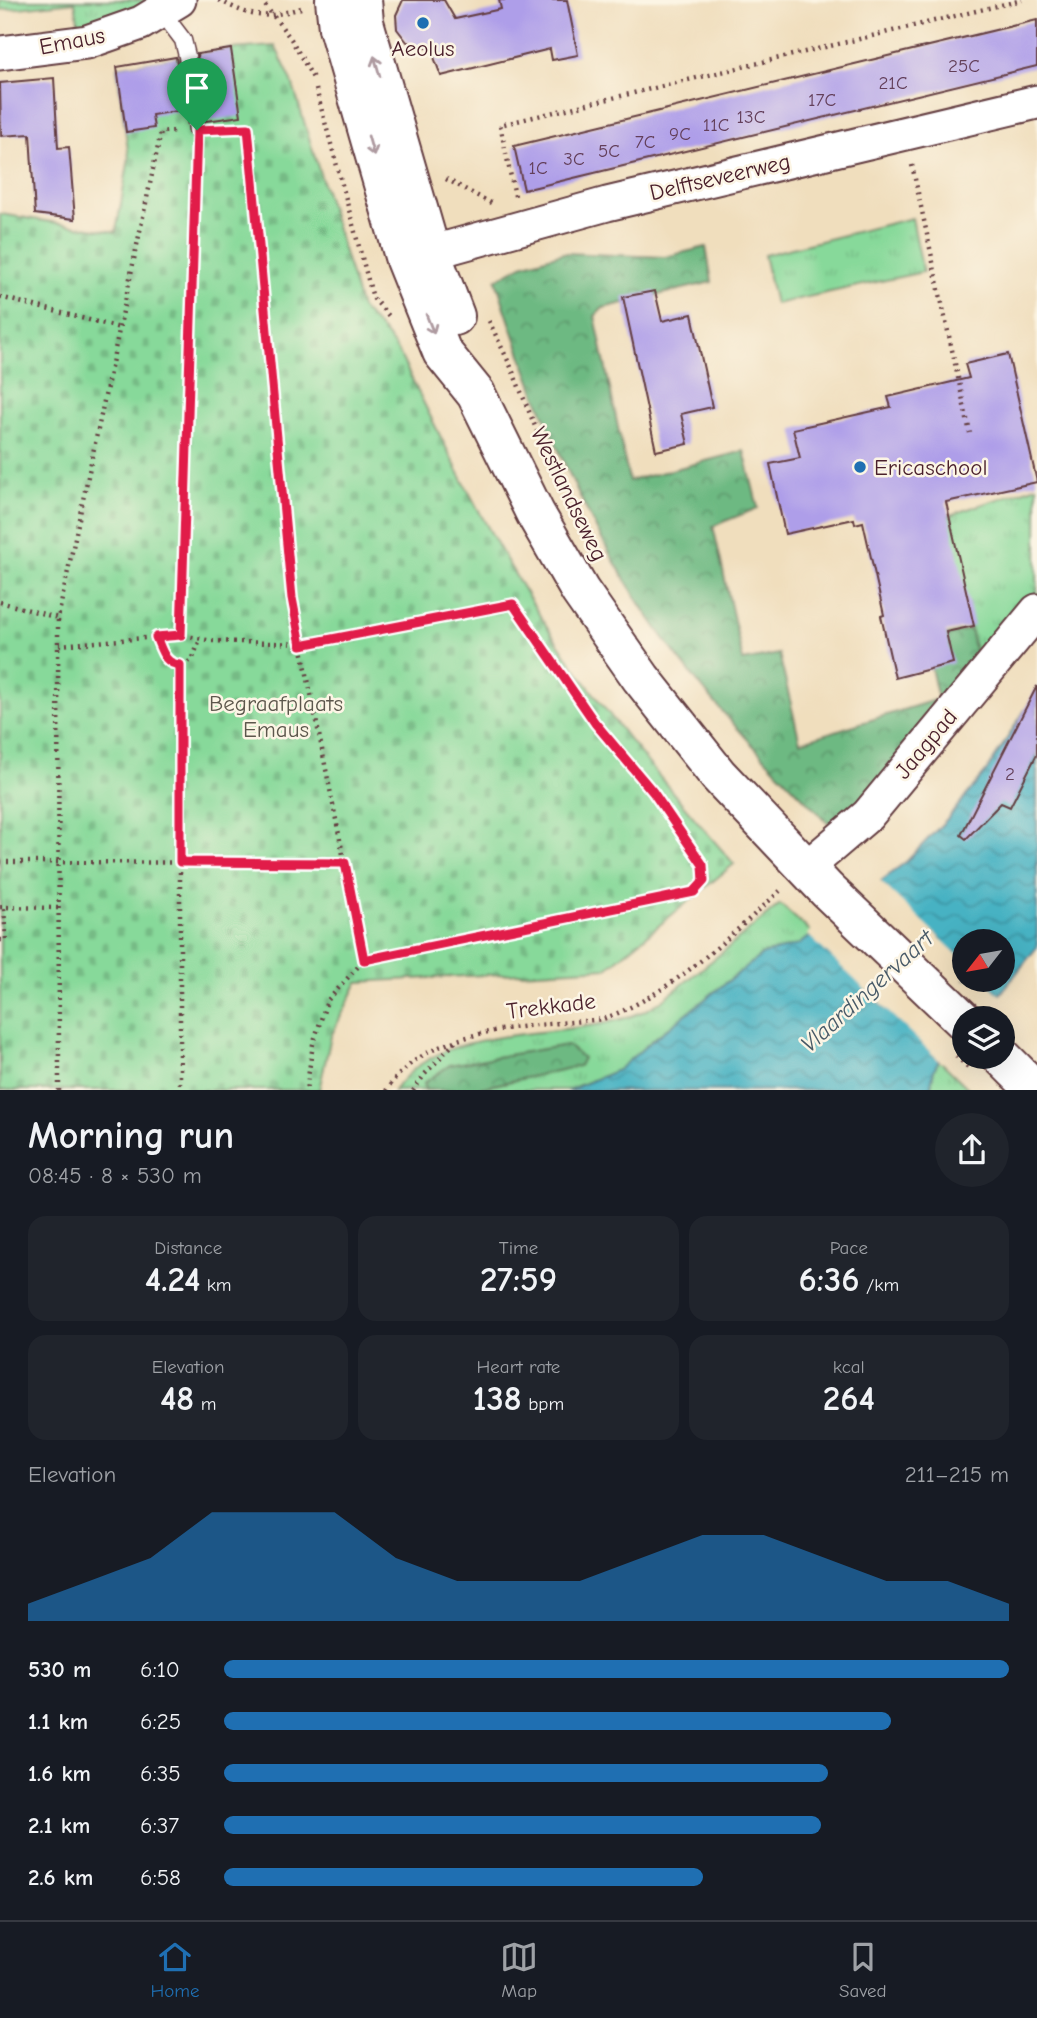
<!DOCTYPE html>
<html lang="en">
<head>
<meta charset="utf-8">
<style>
	body { margin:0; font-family:"Comic Neue",sans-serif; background:#20242c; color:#f1f3f6; height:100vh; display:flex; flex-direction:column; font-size:26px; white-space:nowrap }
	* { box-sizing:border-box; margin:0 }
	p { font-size:23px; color:#9ea1a6 }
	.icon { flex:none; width:38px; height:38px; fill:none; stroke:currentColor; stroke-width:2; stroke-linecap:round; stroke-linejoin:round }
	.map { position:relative; height:1090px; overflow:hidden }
	.details { display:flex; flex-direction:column; background:#171b24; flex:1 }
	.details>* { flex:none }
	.needle { width:46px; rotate:239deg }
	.buttons { position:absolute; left:952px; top:929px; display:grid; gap:14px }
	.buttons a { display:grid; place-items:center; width:63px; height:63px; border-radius:50%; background:#171b24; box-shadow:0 7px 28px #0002; font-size:35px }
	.pin { position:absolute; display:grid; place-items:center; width:60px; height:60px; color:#fff; margin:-72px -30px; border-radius:50% 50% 50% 0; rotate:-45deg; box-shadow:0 0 7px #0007 }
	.pin .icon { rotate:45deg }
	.round { display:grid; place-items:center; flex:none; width:74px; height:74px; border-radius:37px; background:#20242c }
	.summary { display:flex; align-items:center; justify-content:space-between; height:119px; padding:0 28px }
	h1 { font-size:38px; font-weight:600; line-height:52px }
	.stats { display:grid; grid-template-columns:repeat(3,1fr); gap:10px; height:119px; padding:7px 28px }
	.stats div { display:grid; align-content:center; border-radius:18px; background:#20242c; text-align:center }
	.stats b { font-size:35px; font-weight:600 }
	.stats small { font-size:19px; font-weight:400 }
	.stats p { font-size:19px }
	.chart { height:196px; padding:14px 28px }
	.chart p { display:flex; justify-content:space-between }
	.chart svg { width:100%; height:126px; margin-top:7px; fill:#1f6fb2; opacity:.7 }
	ul { padding:0 28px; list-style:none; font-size:23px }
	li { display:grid; grid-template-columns:112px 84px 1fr; align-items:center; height:52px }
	li i { height:18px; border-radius:9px; background:#1f6fb2 }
	.menu { display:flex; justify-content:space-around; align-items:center; height:98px; border-top:2px solid #363941; background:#171b24; font-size:19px; color:#9ea1a6 }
	.menu a { display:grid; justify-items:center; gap:4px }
	.menu .selected { color:#1f6fb2 }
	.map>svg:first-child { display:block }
	.grass { fill:url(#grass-tufts); stroke:#687c62; stroke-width:2 }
	.forest { fill:url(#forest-crowns); stroke:#5c6c56; stroke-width:2 }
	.cemetery { fill:url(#cemetery-stones); stroke:#687c62; stroke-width:2 }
	.water { fill:url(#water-waves); stroke:#486877; stroke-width:2; fill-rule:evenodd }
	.pier { fill:#f0debd }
	.building { fill:#ae9ee9 }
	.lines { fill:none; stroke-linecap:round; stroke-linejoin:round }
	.lane-casing { stroke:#633c41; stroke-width:19 }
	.street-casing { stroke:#633c41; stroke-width:37 }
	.secondary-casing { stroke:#633c41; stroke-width:42 }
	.path { stroke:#633c41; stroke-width:4.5; stroke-dasharray:2 5; stroke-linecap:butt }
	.lane { stroke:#fff; stroke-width:16 }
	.street { stroke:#fff; stroke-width:33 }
	.secondary { stroke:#fff; stroke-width:38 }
	.oneway { stroke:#ae9aa0 }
	.route-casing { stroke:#fff; stroke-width:14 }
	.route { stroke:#e11d48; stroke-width:9 }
	.poi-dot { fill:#1f6fb2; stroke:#fcf5e5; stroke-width:2.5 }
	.labels { text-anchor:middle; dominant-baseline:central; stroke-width:5; stroke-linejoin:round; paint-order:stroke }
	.number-label { font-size:19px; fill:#633f5a }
	.street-label { font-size:23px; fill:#4a1f2b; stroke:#fcf5e5 }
	.poi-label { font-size:23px; fill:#4a1f2b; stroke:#fcf5e5 }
	.park-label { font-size:23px; fill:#5c574c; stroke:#fcf5e5 }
	.water-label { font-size:24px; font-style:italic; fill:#485a68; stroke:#fcf5e5 }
</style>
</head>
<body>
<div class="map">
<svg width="1037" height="1091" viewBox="0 0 1037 1091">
	<defs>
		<pattern id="grass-tufts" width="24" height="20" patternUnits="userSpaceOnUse" patternTransform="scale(1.75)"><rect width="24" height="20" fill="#87d99a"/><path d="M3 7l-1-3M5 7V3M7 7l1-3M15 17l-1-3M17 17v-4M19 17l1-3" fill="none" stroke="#76ba85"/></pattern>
		<pattern id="forest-crowns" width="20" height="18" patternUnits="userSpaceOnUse" patternTransform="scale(1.75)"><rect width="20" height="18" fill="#6db982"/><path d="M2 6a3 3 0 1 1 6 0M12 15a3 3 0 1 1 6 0" fill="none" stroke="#5c966b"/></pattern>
		<pattern id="cemetery-stones" width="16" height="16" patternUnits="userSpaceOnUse" patternTransform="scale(1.75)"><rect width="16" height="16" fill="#87d99a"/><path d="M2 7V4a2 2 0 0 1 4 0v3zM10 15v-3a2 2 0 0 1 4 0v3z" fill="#76ba85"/></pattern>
		<pattern id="water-waves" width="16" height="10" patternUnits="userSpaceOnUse" patternTransform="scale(1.75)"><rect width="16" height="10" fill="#46b2c3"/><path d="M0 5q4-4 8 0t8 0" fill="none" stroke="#3c909f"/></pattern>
	</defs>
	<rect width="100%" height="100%" fill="#fcf5e5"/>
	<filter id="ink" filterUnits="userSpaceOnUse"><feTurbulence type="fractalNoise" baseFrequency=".0143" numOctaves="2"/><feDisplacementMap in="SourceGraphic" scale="14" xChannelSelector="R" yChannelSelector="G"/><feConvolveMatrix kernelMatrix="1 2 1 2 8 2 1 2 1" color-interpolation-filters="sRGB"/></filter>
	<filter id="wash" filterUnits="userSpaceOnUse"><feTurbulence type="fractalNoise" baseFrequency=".00686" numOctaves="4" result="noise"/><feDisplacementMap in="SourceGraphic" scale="28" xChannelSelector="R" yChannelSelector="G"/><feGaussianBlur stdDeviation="1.57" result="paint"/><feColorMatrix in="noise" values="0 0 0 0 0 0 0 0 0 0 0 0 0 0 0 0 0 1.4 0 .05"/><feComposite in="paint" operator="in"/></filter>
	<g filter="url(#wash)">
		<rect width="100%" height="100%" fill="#f0debd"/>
		<g class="grass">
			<path d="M0,0H156L129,16L79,27L75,2L0,10Z"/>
			<path d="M912,218L923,272L775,304L764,255Z"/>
			<path d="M1037,486V596L981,681L947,516Z"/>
			<path d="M780,904L813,934L798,945L763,954L654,1039L618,1070L567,1090H471L578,1066L567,1045L450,1065L424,1083L425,1090L394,1091C444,1017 567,1044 642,1012C660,1004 678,988 694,975C723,952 752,928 780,904Z"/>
			<path d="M939,1060L970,1090L930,1091L934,1069Z"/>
		</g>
		<g class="forest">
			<path d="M706,247L712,282L603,308L595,316L629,481L744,451L758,508L713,526L743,661L779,654L800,742L938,699L925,641L970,629L981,681L857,807L828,823C780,774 730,724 688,670C596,555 540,419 496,280L522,265L563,253L665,257Z"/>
			<path d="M567,1045L583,1058L579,1066L471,1090H425L424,1083L450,1065Z"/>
		</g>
		<path class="cemetery" d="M275,46L291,79L361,308L386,335L399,353C440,436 480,519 529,598C587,694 661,780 734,864L607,968L358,982L331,1036L319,1090H0V214L116,232L129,158L117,67L231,49Z"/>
		<path class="water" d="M1037,691V947L1001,993L939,1060L934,1069L930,1090L567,1091L618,1070L654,1039L763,954L798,945L907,861L948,818L986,772ZM964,942H1003V980H964Z"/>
		<path class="pier" d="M878,879L964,961V980H984L1002,997L942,1063L807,934Z"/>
		<g id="blocks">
			<g class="building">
				<path d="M403,0H444L455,19L501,9L499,0H567L578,55L552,60L550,49L441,76L431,49L407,42L397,29L396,15Z"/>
				<path d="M1037,20V66L524,190L514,146Z"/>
				<path d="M231,49L241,116L206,121L197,54Z"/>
				<path d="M176,57L184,110L152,115L154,128L126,132L117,67Z"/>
				<path d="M54,78L58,148L69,147L75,219L35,214L30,134L1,136L0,83Z"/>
				<path d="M655,291L662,321L692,314L712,407L681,414L688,444L656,451L623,297Z"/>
				<path d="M1008,354L1037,482L946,502L974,626L946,632L953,663L895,678L881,616L884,615L863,522L855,524L854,519L785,534L770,464L800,458L793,429L891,407L888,397L969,378L965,364Z"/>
				<path d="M1037,686V754L1010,807L1001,803L966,839L961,835Z"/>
			</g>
		</g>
	</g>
	<g filter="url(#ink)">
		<use href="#blocks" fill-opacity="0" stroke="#633c41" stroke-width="2"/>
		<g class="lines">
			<g class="lane-casing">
				<path id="lane" d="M161,11L183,40L187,56L197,130"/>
			</g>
			<g class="street-casing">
				<g id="street">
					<path d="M0,53L87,42L141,23L179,0"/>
					<path d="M408,259L607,204L1037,102"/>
					<path d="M806,868L868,815L1037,611"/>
				</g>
			</g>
			<g class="secondary-casing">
				<g id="secondary">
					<path d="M335,0L338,28L405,260L442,352L476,394L535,513L580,591L641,678L718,775L827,890L964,1021"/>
					<path d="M362,0L364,22L431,253L455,316"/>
					<path d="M1002,1057L1036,1091"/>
				</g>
			</g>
			<g class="path">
				<path d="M219,0C255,19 263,19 301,8"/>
				<path d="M261,0L291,39L313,78"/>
				<path d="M316,89L373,298L389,316"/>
				<path d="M220,129L248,128L292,598L301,644L513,604L595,723L653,792L703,865L704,881L694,892L364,960L327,1001L313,1044L306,1091"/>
				<path d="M912,165L970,433"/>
				<path d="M446,179L491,203"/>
				<path d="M515,196L500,125L1022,0"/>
				<path d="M0,297L120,328"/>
				<path d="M489,321L511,367L541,441"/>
				<path d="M0,602L58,618"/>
				<path d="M182,635L196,151"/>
				<path d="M156,637C163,654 173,679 193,658L200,639"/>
				<path d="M59,645L182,635L212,641L301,644L364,960"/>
				<path d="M0,862L345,863"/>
				<path d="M0,907L58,908"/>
				<path d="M0,940H6L4,907"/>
				<path d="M956,1056L970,1069"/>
				<path d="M59,1091L58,618L161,132L176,131"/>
				<path d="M180,1091V665"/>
				<path d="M386,1091C428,1024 534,1027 603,1019C671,994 727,939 780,891"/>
				<path d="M413,1091L425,1074L456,1041"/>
			</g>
			<use href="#lane" class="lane"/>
			<use href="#street" class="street"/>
			<use href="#secondary" class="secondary"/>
		</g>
		<defs><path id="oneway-shaft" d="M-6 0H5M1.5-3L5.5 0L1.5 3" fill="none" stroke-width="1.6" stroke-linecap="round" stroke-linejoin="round" transform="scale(1.75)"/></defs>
		<g class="oneway">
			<use href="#oneway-shaft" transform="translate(377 66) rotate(-106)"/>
			<use href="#oneway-shaft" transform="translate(371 146) rotate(74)"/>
			<use href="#oneway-shaft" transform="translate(430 324) rotate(68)"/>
		</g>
	</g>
	<g class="lines" filter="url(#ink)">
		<g class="route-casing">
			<path id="route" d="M248,128L292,598L301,645L513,604L595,723L653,792L703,865L704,881L694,892L364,960L345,863L180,862V665C164,664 162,650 156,637L181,635L197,130Z"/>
		</g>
		<use href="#route" class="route"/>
	</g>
	<g class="poi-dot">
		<circle cx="423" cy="23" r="7"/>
		<circle cx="860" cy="467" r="7"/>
	</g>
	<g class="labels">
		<g class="number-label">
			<text x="964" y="66">25C</text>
			<text x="893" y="83">21C</text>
			<text x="822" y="100">17C</text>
			<text x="751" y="117">13C</text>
			<text x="716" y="125">11C</text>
			<text x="680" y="134">9C</text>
			<text x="645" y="142">7C</text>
			<text x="609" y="151">5C</text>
			<text x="574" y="159">3C</text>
			<text x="538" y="168">1C</text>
			<text x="1010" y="774">2</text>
		</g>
		<g class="street-label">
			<text transform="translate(72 41) rotate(-11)">Emaus</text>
			<text transform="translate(720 177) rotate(-13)">Delftseveerweg</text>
			<text transform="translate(569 494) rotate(64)">Westlandseweg</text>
			<text transform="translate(926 744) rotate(-50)">Jaagpad</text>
			<text transform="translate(551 1006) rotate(-7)">Trekkade</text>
		</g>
		<g class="poi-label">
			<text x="423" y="48">Aeolus</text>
			<text x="874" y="467" text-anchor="start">Ericaschool</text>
		</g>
		<g class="park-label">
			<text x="276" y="703">Begraafplaats<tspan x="276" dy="26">Emaus</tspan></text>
		</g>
		<g class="water-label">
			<text transform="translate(867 991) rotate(-42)">Vlaardingervaart</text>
		</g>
	</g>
</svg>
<div class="buttons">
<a><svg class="needle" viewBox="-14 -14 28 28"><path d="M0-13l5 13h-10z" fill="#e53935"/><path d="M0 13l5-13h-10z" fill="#9ea1a6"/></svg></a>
<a><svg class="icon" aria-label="layers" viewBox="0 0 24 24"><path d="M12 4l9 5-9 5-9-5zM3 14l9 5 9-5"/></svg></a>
</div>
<div class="pin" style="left:197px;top:130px;background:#1e9e55"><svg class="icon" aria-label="arrive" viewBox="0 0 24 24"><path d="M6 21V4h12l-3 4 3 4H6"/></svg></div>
</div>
<section class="details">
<div class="summary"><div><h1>Morning run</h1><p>08:45 · 8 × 530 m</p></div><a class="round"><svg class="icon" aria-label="share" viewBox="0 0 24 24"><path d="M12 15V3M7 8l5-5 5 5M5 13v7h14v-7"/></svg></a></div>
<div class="stats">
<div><p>Distance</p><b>4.24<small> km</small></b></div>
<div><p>Time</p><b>27:59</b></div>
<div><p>Pace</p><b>6:36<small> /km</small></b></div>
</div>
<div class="stats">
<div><p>Elevation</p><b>48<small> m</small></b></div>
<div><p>Heart rate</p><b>138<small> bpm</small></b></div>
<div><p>kcal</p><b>264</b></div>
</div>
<div class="chart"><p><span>Elevation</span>211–215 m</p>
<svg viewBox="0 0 160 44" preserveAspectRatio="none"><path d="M0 44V38L10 30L20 22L30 6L40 6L50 6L60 22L70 30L80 30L90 30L100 22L110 14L120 14L130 22L140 30L150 30L160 38V44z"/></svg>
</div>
<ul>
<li><b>530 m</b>6:10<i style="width:100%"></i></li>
<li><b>1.1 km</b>6:25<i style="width:85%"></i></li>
<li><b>1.6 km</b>6:35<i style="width:77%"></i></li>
<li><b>2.1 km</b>6:37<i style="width:76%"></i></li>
<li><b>2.6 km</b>6:58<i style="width:61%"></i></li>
</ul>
</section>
<nav class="menu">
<a class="selected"><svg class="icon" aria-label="home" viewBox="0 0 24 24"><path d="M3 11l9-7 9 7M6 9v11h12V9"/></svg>Home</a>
<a><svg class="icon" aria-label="map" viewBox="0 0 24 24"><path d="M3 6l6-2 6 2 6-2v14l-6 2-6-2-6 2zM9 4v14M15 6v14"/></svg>Map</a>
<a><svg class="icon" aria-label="saved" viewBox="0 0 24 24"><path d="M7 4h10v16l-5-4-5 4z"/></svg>Saved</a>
</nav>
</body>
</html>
